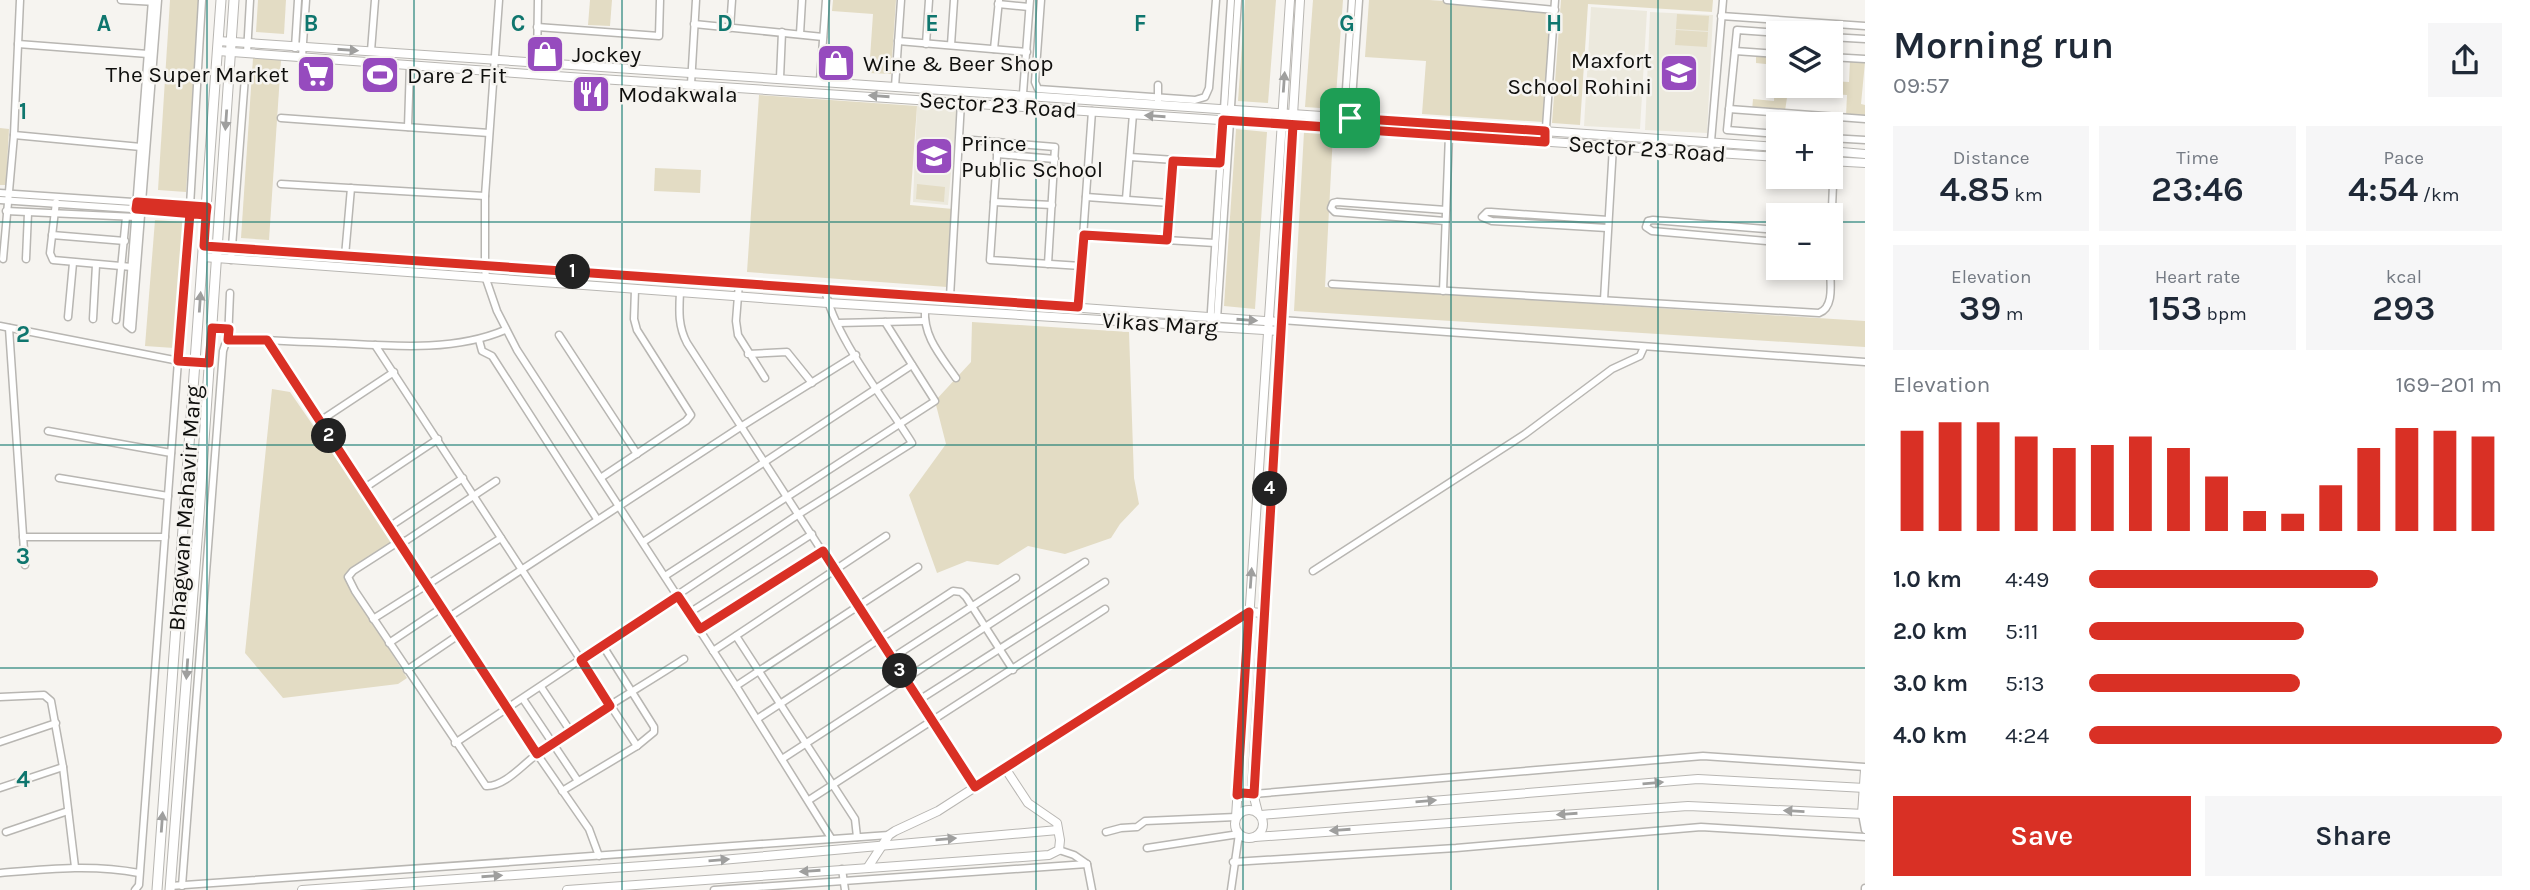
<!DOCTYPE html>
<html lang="en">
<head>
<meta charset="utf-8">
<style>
	body { margin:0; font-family:Karla,sans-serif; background:#f6f6f7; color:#1f2937; height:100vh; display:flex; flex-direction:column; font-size:26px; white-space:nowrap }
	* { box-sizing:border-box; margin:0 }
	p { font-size:23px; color:#747a83 }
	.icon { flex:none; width:38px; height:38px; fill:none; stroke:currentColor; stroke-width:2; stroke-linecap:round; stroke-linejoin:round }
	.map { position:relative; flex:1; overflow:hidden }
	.sheet { display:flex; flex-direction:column; background:#fff; width:665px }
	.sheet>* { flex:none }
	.fabs { position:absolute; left:1766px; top:21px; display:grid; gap:14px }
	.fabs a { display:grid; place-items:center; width:77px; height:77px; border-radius:0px; background:#fff; box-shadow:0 4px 10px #0003; font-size:35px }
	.pin { position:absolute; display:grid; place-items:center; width:60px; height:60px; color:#fff; margin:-30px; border-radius:14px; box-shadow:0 4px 10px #0006 }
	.km { position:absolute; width:35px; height:35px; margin:-18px; border-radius:50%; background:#222; color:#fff; font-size:19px; line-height:35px; text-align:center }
	.round { display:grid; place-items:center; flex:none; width:74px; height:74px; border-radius:0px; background:#f6f6f7 }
	.summary { display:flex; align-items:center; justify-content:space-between; height:119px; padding:0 28px }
	h1 { font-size:38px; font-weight:600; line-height:52px }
	.stats { display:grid; grid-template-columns:repeat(3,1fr); gap:10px; height:119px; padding:7px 28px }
	.stats div { display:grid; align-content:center; border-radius:0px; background:#f6f6f7; text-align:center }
	.stats b { font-size:35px; font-weight:600 }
	.stats small { font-size:19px; font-weight:400 }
	.stats p { font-size:19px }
	.chart { height:196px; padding:14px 28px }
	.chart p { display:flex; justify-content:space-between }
	.chart svg { width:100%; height:126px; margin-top:7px; stroke:#d93025; stroke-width:6 }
	.primary-button { display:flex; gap:14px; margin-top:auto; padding:14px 28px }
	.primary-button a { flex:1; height:80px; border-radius:0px; background:#d93025; color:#fff; font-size:28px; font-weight:600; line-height:80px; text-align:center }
	.primary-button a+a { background:#f6f6f7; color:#1f2937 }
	ul { padding:0 28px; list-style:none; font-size:23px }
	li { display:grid; grid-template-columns:112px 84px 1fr; align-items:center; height:52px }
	li i { height:18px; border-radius:9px; background:#d93025 }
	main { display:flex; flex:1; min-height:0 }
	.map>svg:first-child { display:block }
	.built { fill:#ece9dd }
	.green { fill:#e3dcc4 }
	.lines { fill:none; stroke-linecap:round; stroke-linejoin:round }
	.minor-casing { stroke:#b8b6b2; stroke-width:9 }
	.tertiary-casing { stroke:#b8b6b2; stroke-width:10 }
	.secondary-casing { stroke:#b8b6b2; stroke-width:11 }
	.minor { stroke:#fff; stroke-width:6 }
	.tertiary { stroke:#fff; stroke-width:8 }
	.secondary { stroke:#fff; stroke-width:9 }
	.oneway { fill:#9f9f9e }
	.route-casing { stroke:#fff; stroke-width:14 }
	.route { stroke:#d93025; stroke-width:9 }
	.grid { fill:none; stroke:#0f766e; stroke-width:2; stroke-opacity:0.55 }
	.labels { text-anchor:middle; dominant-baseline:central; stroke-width:5; stroke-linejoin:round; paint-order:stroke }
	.poi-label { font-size:23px; fill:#0f0f0d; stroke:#f6f4f0; text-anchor:start }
	.street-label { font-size:23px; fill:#0f0f0d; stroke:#f6f4f0 }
	.grid-label { font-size:23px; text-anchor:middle; font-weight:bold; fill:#0f766e; stroke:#f6f4f0; stroke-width:5; stroke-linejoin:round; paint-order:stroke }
</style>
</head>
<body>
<main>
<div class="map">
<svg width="1865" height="890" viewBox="0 0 1865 890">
	<rect width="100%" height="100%" fill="#f6f4f0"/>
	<g class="built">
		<path d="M1591,7L1647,11L1640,129L1584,126Z"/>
		<path d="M1650,12L1713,15L1707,133L1645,130Z"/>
		<path d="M917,106L957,110L948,205L913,202Z"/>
	</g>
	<g class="green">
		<path d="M170,0H199L186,192L158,190Z"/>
		<path d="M258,0H286L284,34L256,32Z"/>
		<path d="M590,0H612L610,26L588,25Z"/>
		<path d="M833,0H896L891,74L869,73L873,14L832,11Z"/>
		<path d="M1245,0H1276L1268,103L1238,101Z"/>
		<path d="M1313,0H1343L1335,109L1305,107Z"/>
		<path d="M1369,0H1429L1550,8L1543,122L1422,114L1426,61L1365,57Z"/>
		<path d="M1561,0H1713L1712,12L1588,4L1580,125L1552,123Z"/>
		<path d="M1677,14L1709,16L1708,31L1676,29Z"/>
		<path d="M1676,30L1708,32L1707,47L1675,45Z"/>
		<path d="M1756,55L1778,57V86H1830L1831,81L1849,82L1850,60L1865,62L1861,104L1865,105V118L1846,116L1847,95L1788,91L1785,111H1752L1753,99L1774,101L1775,65L1756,63Z"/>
		<path d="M253,58L281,60L269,240L241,238Z"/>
		<path d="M759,95L917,106L910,205L953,209L947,287L747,272Z"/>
		<path d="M0,128L9,129L6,185H0Z"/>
		<path d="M1236,129L1267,132L1255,309L1224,306Z"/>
		<path d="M1304,132L1333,134L1325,287L1865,321V347L1294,311Z"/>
		<path d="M655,168L701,170L700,193L654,191Z"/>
		<path d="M917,184L945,187L944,202L916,199Z"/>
		<path d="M155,220L183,222L174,348L145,346Z"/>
		<path d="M972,322L1129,332L1134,478L1139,504L1120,524L1111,538L1065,554L1028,546L998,565L967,561L937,573L909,495L946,444L935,401L971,362Z"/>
		<path d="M272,389L290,392L395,544L344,576L407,678L398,684L283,698L245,653Z"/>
	</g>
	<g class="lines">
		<g class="minor-casing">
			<g id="minor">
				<path d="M121,0L156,2"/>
				<path d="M152,0L127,325L132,329L158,0"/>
				<path d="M499,0L485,196V266L486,279L497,311L517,350L736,686L831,838"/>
				<path d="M1041,0L1035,82L1038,89L1195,100L1205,97L1209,88L1216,0"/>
				<path d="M1447,0L1555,10"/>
				<path d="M998,4L1029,7"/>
				<path d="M1721,16L1865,26"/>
				<path d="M694,24L823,37"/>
				<path d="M537,27L659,36L660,0"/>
				<path d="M730,28L732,0"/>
				<path d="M800,34L802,0"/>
				<path d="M1830,37L1865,39"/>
				<path d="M898,41L1027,52"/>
				<path d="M18,44L148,54"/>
				<path d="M926,44L929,0"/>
				<path d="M951,45L954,0"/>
				<path d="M295,48L298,0"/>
				<path d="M994,49L999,0"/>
				<path d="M371,51L375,0"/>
				<path d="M1735,51L1778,54"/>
				<path d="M247,53L250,0"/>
				<path d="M302,57L306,0"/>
				<path d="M1830,57L1865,59"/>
				<path d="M537,64L538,0"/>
				<path d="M780,78L782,32"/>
				<path d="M820,81L826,0"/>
				<path d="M691,84L696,0"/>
				<path d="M895,87L901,0"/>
				<path d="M1158,101V85"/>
				<path d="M1022,107L1030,0"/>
				<path d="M1729,109L1865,119"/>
				<path d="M281,118L489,133"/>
				<path d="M1344,119L1352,0"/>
				<path d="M408,127L410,65"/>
				<path d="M1350,128L1359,0"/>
				<path d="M1778,134L1727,130L1737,30L1781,33"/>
				<path d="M14,135L141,147"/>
				<path d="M1830,138L1865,140"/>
				<path d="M960,139L1055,147L1048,264"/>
				<path d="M998,142L990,260L1081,266"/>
				<path d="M1545,142L1555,0"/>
				<path d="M1710,153L1723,0"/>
				<path d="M997,154L1055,159"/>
				<path d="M1130,157L1220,163"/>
				<path d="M281,184L485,196"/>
				<path d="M0,193L207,207"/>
				<path d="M1086,197L1170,203"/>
				<path d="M1126,199L1133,114"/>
				<path d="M0,200L206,214"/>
				<path d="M56,202L50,253L53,260L132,267"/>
				<path d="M994,202L1052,205"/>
				<path d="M190,206L202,0"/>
				<path d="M6,211L136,217"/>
				<path d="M1445,221L1335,212L1331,208L1333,203L1337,202L1446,210"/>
				<path d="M1607,228L1492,221L1482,217L1487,212H1491L1608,220"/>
				<path d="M1778,230L1653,220L1648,221L1646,227L1652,231L1778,242"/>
				<path d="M52,235L125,241"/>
				<path d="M1084,235L1215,243"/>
				<path d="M1167,240L1173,161"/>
				<path d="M1830,255L1834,161"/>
				<path d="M345,256L351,188"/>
				<path d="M3,259L14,135L20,0"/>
				<path d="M26,259L28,213"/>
				<path d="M231,260L245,77"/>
				<path d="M739,283L736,321L738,335L765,378"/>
				<path d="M1332,284L1819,313C1835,307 1830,282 1830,268"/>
				<path d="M1443,291L1449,135"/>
				<path d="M680,292C679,311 678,326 687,343L975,787"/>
				<path d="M950,297L961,102"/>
				<path d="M1604,300L1613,146"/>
				<path d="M1078,307L1092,111"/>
				<path d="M925,309C923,337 941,356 956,378"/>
				<path d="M68,317L73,263"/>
				<path d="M93,319L96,265"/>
				<path d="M1217,319L1238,0"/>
				<path d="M116,320L126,217"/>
				<path d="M1281,320L1865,362"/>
				<path d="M838,323L924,321"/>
				<path d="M0,326L179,361L209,363"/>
				<path d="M1210,327L1231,0"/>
				<path d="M9,328L25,565"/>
				<path d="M559,335L637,454"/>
				<path d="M228,340L230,293"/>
				<path d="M267,340L537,754L589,829L599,856"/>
				<path d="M479,340L482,351L492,356L597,519"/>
				<path d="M375,345L637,746"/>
				<path d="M748,354L787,352L812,383"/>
				<path d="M320,421L394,372"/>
				<path d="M48,431L171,453"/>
				<path d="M602,477L686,421L691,415L637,330L634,319L635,289"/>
				<path d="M59,478L168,496"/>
				<path d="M496,481L407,540L395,544L353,571L348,577L355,591L486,786C502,787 519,769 531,759C579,722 633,692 684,659"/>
				<path d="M363,489L438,439"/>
				<path d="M389,527L463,478"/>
				<path d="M23,537H165"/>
				<path d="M643,542L912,365"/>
				<path d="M1313,571L1525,434L1612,369L1640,356L1644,347"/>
				<path d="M665,576L935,401L885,322"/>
				<path d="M689,613L812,534"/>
				<path d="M449,617L742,426L856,355"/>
				<path d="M373,619L501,538"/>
				<path d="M700,629L823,551"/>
				<path d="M736,636L855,819L857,837"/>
				<path d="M389,643L443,607"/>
				<path d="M713,651L886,536"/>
				<path d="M892,658L1016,578"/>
				<path d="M407,670L460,634"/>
				<path d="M736,686L918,567"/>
				<path d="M541,687L571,732"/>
				<path d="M0,697L44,695L51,701L63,767L75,867"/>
				<path d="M523,699L578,781"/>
				<path d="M919,700L1105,582"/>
				<path d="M757,719L953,591L961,592L966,597L1013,670"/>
				<path d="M0,742L56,723"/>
				<path d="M455,743L799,514L912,443C886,401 833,335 825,289"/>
				<path d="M782,759L1085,562"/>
				<path d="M0,788L63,767"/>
				<path d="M562,791L637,746L654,732V727L603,646"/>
				<path d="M1253,794L1703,756L1865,767"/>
				<path d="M809,800L1105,609"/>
				<path d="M1862,814L1865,830"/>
				<path d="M6,832L68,811"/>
				<path d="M1106,832L1121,828L1137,827L1145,821L1236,817"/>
				<path d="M1147,848L1239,834L1231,890"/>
				<path d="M1059,850L1074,855L1087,864L1092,890"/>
				<path d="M1233,862L1456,848L1701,827L1865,837"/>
				<path d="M842,869L845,890"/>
				<path d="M0,873C47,869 92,864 139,873"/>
				<path d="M170,886L889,835"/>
				<path d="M182,886L223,351L226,342L238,338C270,341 303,342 335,343C391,346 453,352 505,330"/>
				<path d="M135,890L139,885L189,213"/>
				<path d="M714,890L1087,864"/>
				<path d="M1865,890V888"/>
			</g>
		</g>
		<g class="tertiary-casing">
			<g id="tertiary">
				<path d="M218,41L1778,147"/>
				<path d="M218,51L570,77L1778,157"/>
				<path d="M1830,151L1865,154"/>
				<path d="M1830,161L1865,163"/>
				<path d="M204,246L1280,322"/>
				<path d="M203,257L828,303L1280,331"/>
				<circle cx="1249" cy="824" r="14"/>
				<path d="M1258,813L1252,789L1300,0"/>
				<path d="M1862,814L1865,770"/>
				<path d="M1261,815L1698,779L1865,788"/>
				<path d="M1236,817L1290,0"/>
				<path d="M1255,837L1688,806L1865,814"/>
				<path d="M868,867L889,835L895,831L938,811L1232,622L1249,612L1263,613"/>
				<path d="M302,890L699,862L1058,830"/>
				<path d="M567,890L1049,855L1059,850L1060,840L1057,823L1028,803L1005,768"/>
			</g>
		</g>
		<g class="secondary-casing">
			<g id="secondary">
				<path d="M157,890L221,0"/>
				<path d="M170,890L199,515L234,0"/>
			</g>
		</g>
		<use href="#minor" class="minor"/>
		<use href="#tertiary" class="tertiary"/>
		<use href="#secondary" class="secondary"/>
	</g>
	<defs><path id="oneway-solid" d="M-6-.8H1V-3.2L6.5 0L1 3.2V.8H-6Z" transform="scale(1.75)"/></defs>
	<g class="oneway">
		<use href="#oneway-solid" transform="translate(348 50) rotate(4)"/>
		<use href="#oneway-solid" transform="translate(1284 82) rotate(-86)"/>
		<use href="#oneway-solid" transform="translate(879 96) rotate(-176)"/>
		<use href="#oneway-solid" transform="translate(1155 116) rotate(-176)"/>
		<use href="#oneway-solid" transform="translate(226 120) rotate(94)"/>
		<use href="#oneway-solid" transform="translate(200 302) rotate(-86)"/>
		<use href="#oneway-solid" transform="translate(1247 320) rotate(4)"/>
		<use href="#oneway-solid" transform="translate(1251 578) rotate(-86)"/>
		<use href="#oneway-solid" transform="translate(187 669) rotate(94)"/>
		<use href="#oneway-solid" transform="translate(1653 783) rotate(-5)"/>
		<use href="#oneway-solid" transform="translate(1426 801) rotate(-5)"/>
		<use href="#oneway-solid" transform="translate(1794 811) rotate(-177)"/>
		<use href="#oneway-solid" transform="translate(1567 814) rotate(176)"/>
		<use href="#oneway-solid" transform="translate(162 822) rotate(-86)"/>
		<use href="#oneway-solid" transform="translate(1340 830) rotate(176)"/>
		<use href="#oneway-solid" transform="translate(946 839) rotate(-5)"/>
		<use href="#oneway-solid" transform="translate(719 860) rotate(-5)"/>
		<use href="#oneway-solid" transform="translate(810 871) rotate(176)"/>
		<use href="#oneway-solid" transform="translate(492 876) rotate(-4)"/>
	</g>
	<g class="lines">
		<g class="route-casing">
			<path id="route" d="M1350,118H1344L1343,128L1223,120L1220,163L1173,161L1167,240L1084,235L1078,307L204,246L206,215L136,209L137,202L207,207L206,215L190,213L178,361L209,363L212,328L229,329L228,340H267L537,754L610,706L581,660L678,596L700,629L823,551L975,787L1249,612L1237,795L1243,793L1254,794L1293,125L1545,142V131L1350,118"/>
		</g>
		<use href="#route" class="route"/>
	</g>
	<path class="grid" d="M207,0V890M414,0V890M622,0V890M829,0V890M1036,0V890M1243,0V890M1451,0V890M1658,0V890M0,222H1778M1830,222H1865M0,445H1865M0,668H1865"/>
	<defs>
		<g id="shop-square" transform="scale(2.0125)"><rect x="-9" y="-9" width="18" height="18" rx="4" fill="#964bbe" stroke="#f6f4f0"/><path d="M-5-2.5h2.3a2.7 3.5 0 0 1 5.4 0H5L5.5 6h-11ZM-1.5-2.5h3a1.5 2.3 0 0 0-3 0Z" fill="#fff"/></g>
		<g id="school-square" transform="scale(2.0125)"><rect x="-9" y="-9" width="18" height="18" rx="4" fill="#964bbe" stroke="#f6f4f0"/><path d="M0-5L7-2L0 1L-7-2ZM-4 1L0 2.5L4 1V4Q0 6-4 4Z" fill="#fff"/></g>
		<g id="supermarket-square" transform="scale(2.0125)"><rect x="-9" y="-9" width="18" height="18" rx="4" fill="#964bbe" stroke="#f6f4f0"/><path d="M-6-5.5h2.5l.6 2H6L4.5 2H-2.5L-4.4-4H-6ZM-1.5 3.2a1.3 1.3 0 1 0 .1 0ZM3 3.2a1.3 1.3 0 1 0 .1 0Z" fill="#fff"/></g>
		<g id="stadium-square" transform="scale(2.0125)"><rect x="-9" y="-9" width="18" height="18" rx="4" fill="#964bbe" stroke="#f6f4f0"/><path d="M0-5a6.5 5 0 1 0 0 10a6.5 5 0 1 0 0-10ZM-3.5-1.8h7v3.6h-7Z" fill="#fff"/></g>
		<g id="restaurant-square" transform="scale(2.0125)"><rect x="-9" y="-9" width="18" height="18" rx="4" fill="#964bbe" stroke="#f6f4f0"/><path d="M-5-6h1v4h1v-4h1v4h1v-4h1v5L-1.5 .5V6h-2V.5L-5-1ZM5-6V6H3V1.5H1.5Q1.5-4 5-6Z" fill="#fff"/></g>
	</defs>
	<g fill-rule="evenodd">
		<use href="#shop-square" x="545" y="54"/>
		<use href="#shop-square" x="836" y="63"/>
		<use href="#school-square" x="1679" y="73"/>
		<use href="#supermarket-square" x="316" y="74"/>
		<use href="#stadium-square" x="380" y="75"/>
		<use href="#restaurant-square" x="591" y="94"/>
		<use href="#school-square" x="934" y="156"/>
	</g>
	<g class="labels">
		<g class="poi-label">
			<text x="572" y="54">Jockey</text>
			<text x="1652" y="60" text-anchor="end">Maxfort<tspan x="1652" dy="26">School Rohini</tspan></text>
			<text x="863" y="63">Wine &amp; Beer Shop</text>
			<text x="289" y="74" text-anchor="end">The Super Market</text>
			<text x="407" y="75">Dare 2 Fit</text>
			<text x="618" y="94">Modakwala</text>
			<text x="961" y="143">Prince<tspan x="961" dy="26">Public School</tspan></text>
		</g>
		<g class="street-label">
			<text transform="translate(998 105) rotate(4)">Sector 23 Road</text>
			<text transform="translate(1647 149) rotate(4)">Sector 23 Road</text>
			<text transform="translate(1160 324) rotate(4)">Vikas Marg</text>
			<text transform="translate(185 508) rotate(-86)">Bhagwan Mahavir Marg</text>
		</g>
	</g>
	<g class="grid-label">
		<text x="104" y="31">A</text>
		<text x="311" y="31">B</text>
		<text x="518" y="31">C</text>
		<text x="725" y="31">D</text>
		<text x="932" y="31">E</text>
		<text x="1140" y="31">F</text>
		<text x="1347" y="31">G</text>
		<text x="1554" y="31">H</text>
		<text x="23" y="119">1</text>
		<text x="23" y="342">2</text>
		<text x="23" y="564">3</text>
		<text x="23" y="787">4</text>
	</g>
</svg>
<div class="fabs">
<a><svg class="icon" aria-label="layers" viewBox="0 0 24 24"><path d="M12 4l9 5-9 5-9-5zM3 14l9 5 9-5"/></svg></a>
<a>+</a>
<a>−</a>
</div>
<div class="pin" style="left:1350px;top:118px;background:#1e9e55"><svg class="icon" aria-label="arrive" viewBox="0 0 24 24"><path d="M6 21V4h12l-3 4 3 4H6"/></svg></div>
<b class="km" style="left:573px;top:272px">1</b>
<b class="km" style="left:329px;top:436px">2</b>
<b class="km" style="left:900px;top:671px">3</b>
<b class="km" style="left:1270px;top:489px">4</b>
</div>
<section class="sheet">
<div class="summary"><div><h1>Morning run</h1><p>09:57</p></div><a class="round"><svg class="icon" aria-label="share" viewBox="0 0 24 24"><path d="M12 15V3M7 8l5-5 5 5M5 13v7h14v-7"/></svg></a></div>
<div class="stats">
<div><p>Distance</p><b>4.85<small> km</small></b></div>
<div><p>Time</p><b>23:46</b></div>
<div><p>Pace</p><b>4:54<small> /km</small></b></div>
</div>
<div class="stats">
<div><p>Elevation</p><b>39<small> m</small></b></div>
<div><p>Heart rate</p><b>153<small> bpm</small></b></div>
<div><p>kcal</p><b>293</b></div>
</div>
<div class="chart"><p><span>Elevation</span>169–201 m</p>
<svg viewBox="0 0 160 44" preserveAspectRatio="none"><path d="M5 44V9M15 44V6M25 44V6M35 44V11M45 44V15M55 44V14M65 44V11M75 44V15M85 44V25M95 44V37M105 44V38M115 44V28M125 44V15M135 44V8M145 44V9M155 44V11"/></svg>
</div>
<ul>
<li><b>1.0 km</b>4:49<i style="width:70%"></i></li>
<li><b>2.0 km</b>5:11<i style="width:52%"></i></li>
<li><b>3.0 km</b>5:13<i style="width:51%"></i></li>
<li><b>4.0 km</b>4:24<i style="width:100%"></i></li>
</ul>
<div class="primary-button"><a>Save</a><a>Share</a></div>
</section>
</main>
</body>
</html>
